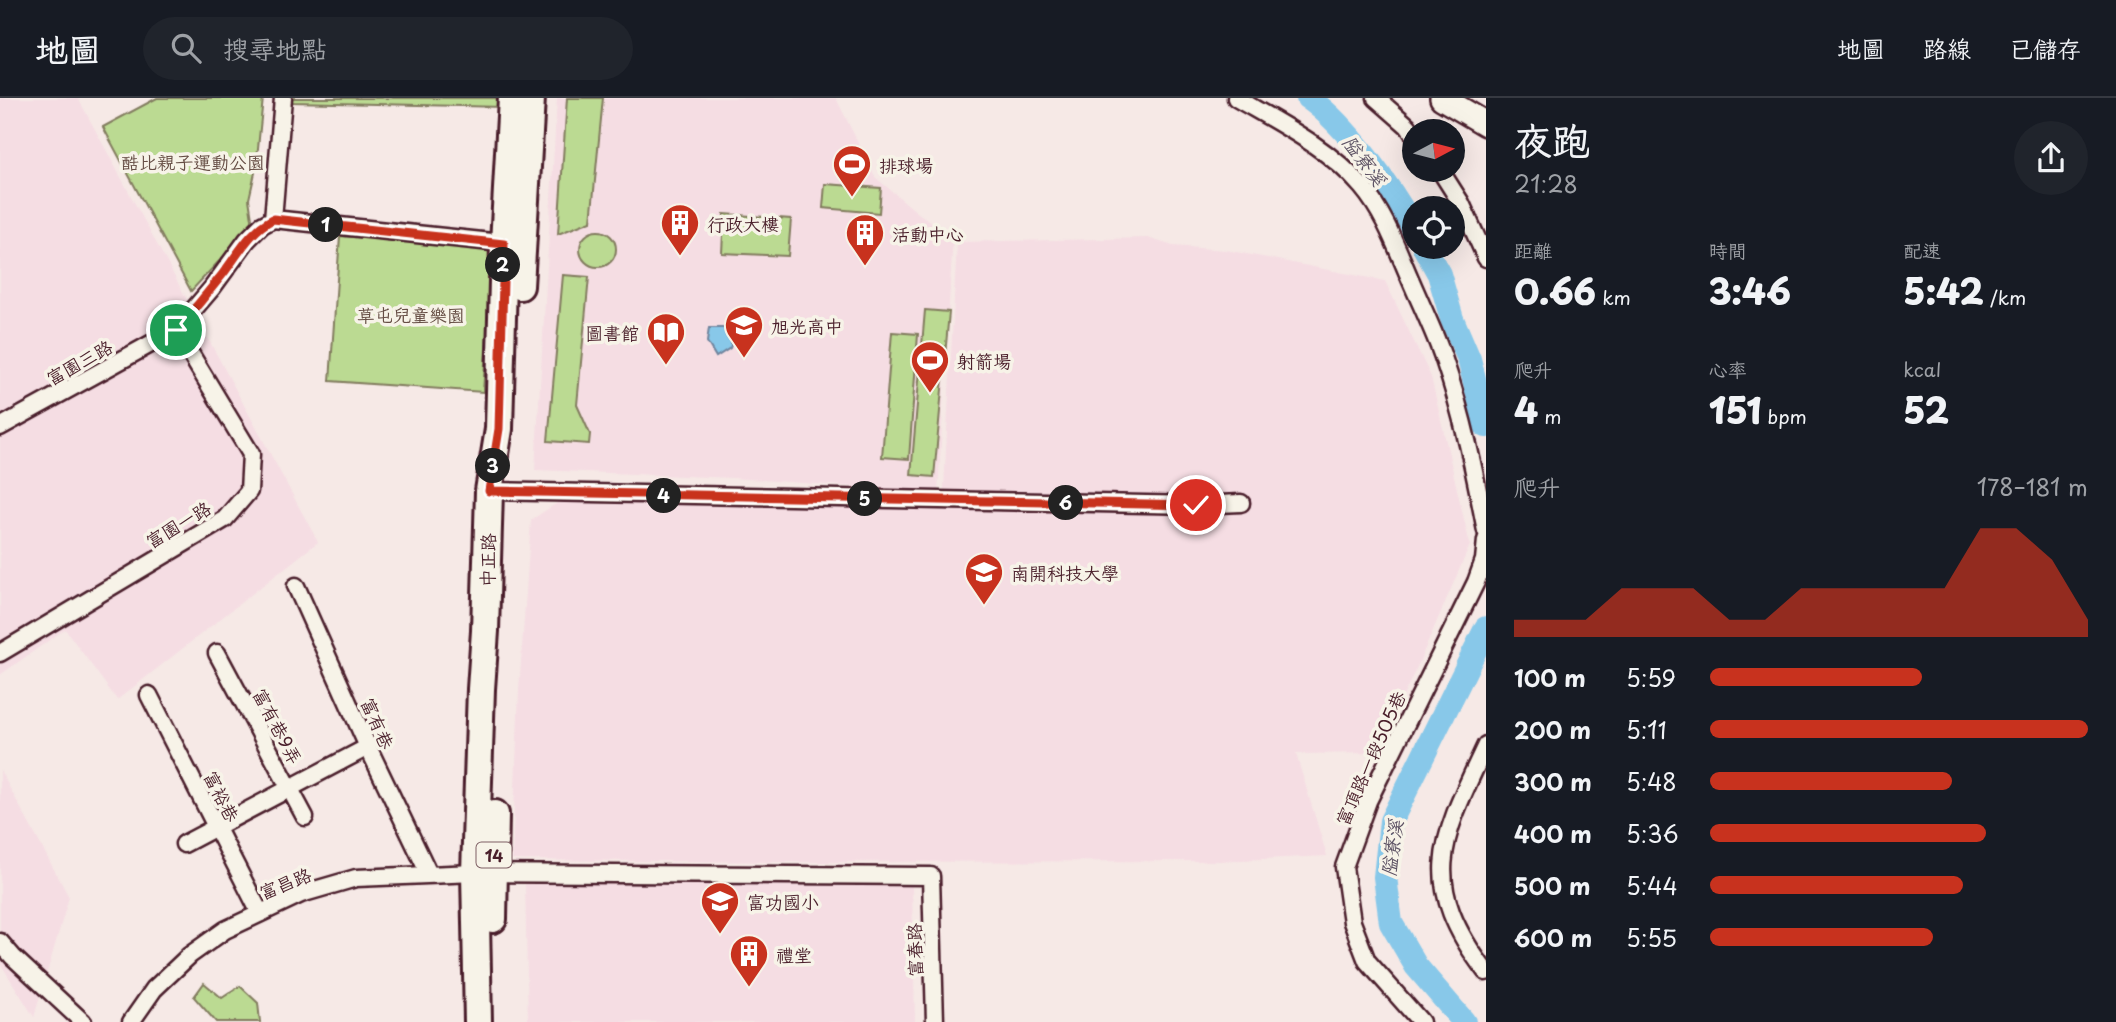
<!DOCTYPE html>
<html lang="zh-TW">
<head>
<meta charset="utf-8">
<style>
	body { margin:0; font-family:"Playpen Sans","LXGW WenKai TC",sans-serif; background:#20242c; color:#f1f3f6; height:100vh; display:flex; flex-direction:column; font-size:26px; white-space:nowrap }
	* { box-sizing:border-box; margin:0 }
	p { font-size:23px; color:#9ea1a6 }
	.icon { flex:none; width:38px; height:38px; fill:none; stroke:currentColor; stroke-width:2; stroke-linecap:round; stroke-linejoin:round }
	.map { position:relative; flex:1; overflow:hidden }
	.panel { display:flex; flex-direction:column; background:#171b24; width:630px }
	.panel>* { flex:none }
	.needle { width:46px; rotate:83deg }
	.fabs { position:absolute; left:1402px; top:21px; display:grid; gap:14px }
	.fabs a { display:grid; place-items:center; width:63px; height:63px; border-radius:50%; background:#171b24; box-shadow:0 7px 28px #0002; font-size:35px }
	.pin { position:absolute; display:grid; place-items:center; width:60px; height:60px; color:#fff; margin:-30px; border:4px solid #fff; border-radius:50%; box-shadow:0 2px 7px #0007 }
	.km { position:absolute; width:35px; height:35px; margin:-18px; border-radius:50%; background:#222; color:#fff; font-size:19px; line-height:35px; text-align:center }
	.round { display:grid; place-items:center; flex:none; width:74px; height:74px; border-radius:37px; background:#20242c }
	.overview { display:flex; align-items:center; justify-content:space-between; height:119px; padding:0 28px }
	h1 { font-size:38px; font-weight:800; line-height:52px }
	.metrics { display:grid; grid-template-columns:repeat(3,1fr); gap:10px; height:119px; padding:7px 28px }
	.metrics div { display:grid; align-content:center }
	.metrics b { font-size:35px; font-weight:800 }
	.metrics small { font-size:19px; font-weight:400 }
	.metrics p { font-size:19px }
	.chart { height:196px; padding:14px 28px }
	.chart p { display:flex; justify-content:space-between }
	.chart svg { width:100%; height:126px; margin-top:7px; fill:#c8321e; opacity:.7 }
	ul { padding:0 28px; list-style:none; font-size:23px }
	li { display:grid; grid-template-columns:112px 84px 1fr; align-items:center; height:52px }
	li i { height:18px; border-radius:9px; background:#c8321e }
	header { display:flex; align-items:center; gap:42px; box-sizing:border-box; height:98px; padding:0 35px; background:#171b24; border-bottom:2px solid #363941 }
	header strong { font-size:33px }
	nav { display:flex; gap:38px; margin-inline-start:auto; font-size:24px }
	.search { width:490px; height:63px; background:#20242c; display:flex; align-items:center; gap:18px; box-sizing:border-box; padding:0 24px; border-radius:38px; color:#9ea1a6; font-size:26px }
	main { display:flex; flex:1; min-height:0 }
	.map>svg:first-child { display:block }
	.built { fill:#f5dde3 }
	.green { fill:#bbda92; stroke:#827c5e; stroke-width:2 }
	.water { fill:#88c8e9; stroke:#6f849d; stroke-width:2 }
	.lines { fill:none; stroke-linecap:round; stroke-linejoin:round }
	.river { stroke:#88c8e9; stroke-width:24 }
	.street-casing { stroke:#4a1f2b; stroke-width:21 }
	.secondary-casing { stroke:#4a1f2b; stroke-width:28 }
	.primary-casing { stroke:#4a1f2b; stroke-width:32 }
	.street { stroke:#f7f3e8; stroke-width:16 }
	.secondary { stroke:#f7f3e8; stroke-width:23 }
	.primary { stroke:#f7f3e8; stroke-width:26 }
	.route-casing { stroke:#fff; stroke-width:14 }
	.route { stroke:#c8321e; stroke-width:9 }
	.labels { text-anchor:middle; dominant-baseline:central; stroke-width:7; stroke-linejoin:round; paint-order:stroke }
	.shield { fill:#f7f3e8; stroke:#7e5f64; stroke-width:2 }
	.shield-label { font-size:16px; font-weight:bold; fill:#4a1f2b }
	.park-label { font-size:18px; fill:#664e45; stroke:#f7f3e8 }
	.poi-label { font-size:18px; fill:#4a1f2b; stroke:#f7f3e8; text-anchor:start }
	.street-label { font-size:18px; fill:#4a1f2b; stroke:#f7f3e8 }
	.water-label { font-size:19px; font-style:italic; fill:#5d5264; stroke:#f7f3e8 }
</style>
</head>
<body>
<header>
<strong>地圖</strong>
<div class="search"><svg class="icon" aria-label="search" viewBox="0 0 24 24"><circle cx="10" cy="10" r="6"/><path d="M15 15l6 6"/></svg>搜尋地點</div>
<nav><a>地圖</a><a>路線</a><a>已儲存</a></nav>
</header>
<main>
<div class="map">
<svg width="1486" height="924" viewBox="0 0 1486 924">
	<rect width="100%" height="100%" fill="#f6e9e6"/>
	<filter id="ink" filterUnits="userSpaceOnUse"><feTurbulence type="fractalNoise" baseFrequency=".0143" numOctaves="2"/><feDisplacementMap in="SourceGraphic" scale="14" xChannelSelector="R" yChannelSelector="G"/><feConvolveMatrix kernelMatrix="1 2 1 2 8 2 1 2 1" color-interpolation-filters="sRGB"/></filter>
	<g filter="url(#ink)">
		<g class="built">
			<path d="M0,0H78L318,444L117,602L65,531L0,577Z"/>
			<path d="M557,0H836L875,79L918,115L953,138L938,395L733,380L535,372Z"/>
			<path d="M1148,140L1173,148L1226,152L1385,183L1431,279L1470,447L1417,569L1376,655L1296,656L1327,758L1219,763L801,764L512,762L519,592L531,422L557,405L623,395L943,409L957,144Z"/>
			<path d="M0,672L69,799L34,919L0,865Z"/>
			<path d="M525,785L912,787L915,924H528Z"/>
		</g>
		<g class="green">
			<path d="M157,0H263L256,70L249,101L253,127L191,193L103,29Z"/>
			<path d="M292,0H504L503,9L292,4Z"/>
			<path d="M567,0H603L591,123L558,136Z"/>
			<path d="M825,86L881,90L879,115L823,110Z"/>
			<path d="M724,116L791,121L788,158L722,155Z"/>
			<circle cx="598" cy="151" r="18"/>
			<path d="M340,138L493,149L483,294L330,283Z"/>
			<path d="M563,177L589,179L577,307L590,336L589,346L548,343Z"/>
			<path d="M925,212L949,214L934,379L911,377Z"/>
			<path d="M892,234L918,236L909,361L882,359Z"/>
			<path d="M204,885L222,900L240,888L258,905L260,924H216L194,899Z"/>
		</g>
		<path class="water" d="M709,230H736L730,250L716,259L707,244Z"/>
		<g class="lines">
			<g class="river">
				<path d="M1308,0C1347,27 1391,90 1414,131"/>
				<path d="M1424,149L1439,176L1452,221L1469,261L1486,328"/>
				<path d="M1464,924L1416,868L1391,825L1385,779L1391,723L1486,530"/>
			</g>
			<g class="street-casing">
				<g id="street">
					<path d="M1236,0C1279,25 1329,50 1362,89C1385,116 1397,151 1411,183C1422,209 1435,235 1444,262C1463,317 1475,376 1486,433"/>
					<path d="M1376,0L1408,28L1414,37"/>
					<path d="M1440,72L1461,105L1486,160"/>
					<path d="M273,121L511,146"/>
					<path d="M0,329L176,232L212,190L247,142L262,127L273,121L283,0"/>
					<path d="M489,393L1196,407L1241,405"/>
					<path d="M296,488L368,649L429,776"/>
					<path d="M0,555L225,421L249,393L251,356L176,232"/>
					<path d="M217,555L305,719"/>
					<path d="M149,597L260,815"/>
					<path d="M1486,647C1442,740 1417,783 1486,874"/>
					<path d="M184,746L368,649"/>
					<path d="M0,844L13,859L83,924"/>
					<path d="M131,924L154,891L190,857L225,832L301,796L356,780L475,775L931,778L935,924"/>
					<path d="M1421,924L1367,863L1352,824L1344,769L1368,703L1476,484L1484,462L1486,442"/>
				</g>
			</g>
			<g class="secondary-casing">
				<path id="secondary" d="M1442,0L1486,26"/>
			</g>
			<g class="primary-casing">
				<g id="primary">
					<path d="M520,188L531,0"/>
					<path d="M493,821L495,716"/>
					<path d="M478,924L475,775L481,591L485,533L489,393L499,331L504,146L512,0"/>
				</g>
			</g>
			<use href="#street" class="street"/>
			<use href="#secondary" class="secondary"/>
			<use href="#primary" class="primary"/>
		</g>
	</g>
	<g class="lines" filter="url(#ink)">
		<g class="route-casing">
			<path id="route" d="M176,232C192,214 207,196 222,177C238,157 249,133 273,121L504,146L499,331L489,393L1196,407"/>
		</g>
		<use href="#route" class="route"/>
	</g>
	<defs>
		<g id="stadium-pin" transform="scale(2.0125)"><path d="M0 17L-7.5 6A9.5 9.5 0 1 1 7.5 6Z" fill="#c8321e" stroke="#f7f3e8"/><path d="M0-5a6.5 5 0 1 0 0 10a6.5 5 0 1 0 0-10ZM-3.5-1.8h7v3.6h-7Z" fill="#fff"/></g>
		<g id="building-pin" transform="scale(2.0125)"><path d="M0 17L-7.5 6A9.5 9.5 0 1 1 7.5 6Z" fill="#c8321e" stroke="#f7f3e8"/><path d="M-4-6H4V6H1V3H-1V6H-4ZM-2.5-4.3h1.7v1.8h-1.7ZM.8-4.3h1.7v1.8H.8ZM-2.5-1h1.7V.8h-1.7ZM.8-1h1.7V.8H.8Z" fill="#fff"/></g>
		<g id="school-pin" transform="scale(2.0125)"><path d="M0 17L-7.5 6A9.5 9.5 0 1 1 7.5 6Z" fill="#c8321e" stroke="#f7f3e8"/><path d="M0-5L7-2L0 1L-7-2ZM-4 1L0 2.5L4 1V4Q0 6-4 4Z" fill="#fff"/></g>
		<g id="library-pin" transform="scale(2.0125)"><path d="M0 17L-7.5 6A9.5 9.5 0 1 1 7.5 6Z" fill="#c8321e" stroke="#f7f3e8"/><path d="M-6-4Q-3-5.5-.7-3.5V5Q-3 3-6 4ZM6-4Q3-5.5 .7-3.5V5Q3 3 6 4Z" fill="#fff"/></g>
		<g id="university-pin" transform="scale(2.0125)"><path d="M0 17L-7.5 6A9.5 9.5 0 1 1 7.5 6Z" fill="#c8321e" stroke="#f7f3e8"/><path d="M0-5L7-2L0 1L-7-2ZM-4 1L0 2.5L4 1V4Q0 6-4 4Z" fill="#fff"/></g>
	</defs>
	<g fill-rule="evenodd">
		<use href="#stadium-pin" x="852" y="66"/>
		<use href="#building-pin" x="680" y="125"/>
		<use href="#building-pin" x="865" y="135"/>
		<use href="#school-pin" x="744" y="227"/>
		<use href="#library-pin" x="666" y="234"/>
		<use href="#stadium-pin" x="930" y="262"/>
		<use href="#university-pin" x="984" y="474"/>
		<use href="#school-pin" x="720" y="803"/>
		<use href="#building-pin" x="749" y="856"/>
	</g>
	<g class="labels">
		<rect class="shield" x="476.5" y="744.5" width="35" height="25" rx="5"/>
		<g class="shield-label">
			<text x="494" y="757">14</text>
		</g>
		<g class="park-label">
			<text x="193" y="63">酷比親子運動公園</text>
			<text x="411" y="216">草屯兒童樂園</text>
		</g>
		<g class="poi-label">
			<text x="879" y="66">排球場</text>
			<text x="707" y="125">行政大樓</text>
			<text x="892" y="135">活動中心</text>
			<text x="771" y="227">旭光高中</text>
			<text x="639" y="234" text-anchor="end">圖書館</text>
			<text x="957" y="262">射箭場</text>
			<text x="1011" y="474">南開科技大學</text>
			<text x="747" y="803">富功國小</text>
			<text x="776" y="856">禮堂</text>
		</g>
		<g class="street-label">
			<text transform="translate(79 264) rotate(-29)">富園三路</text>
			<text transform="translate(178 426) rotate(-31)">富園一路</text>
			<text transform="translate(487 462) rotate(-89)">中正路</text>
			<text transform="translate(378 625) rotate(66)">富有巷</text>
			<text transform="translate(278 628) rotate(62)">富有巷9弄</text>
			<text transform="translate(1370 660) rotate(-66)">富頂路一段505巷</text>
			<text transform="translate(222 698) rotate(63)">富裕巷</text>
			<text transform="translate(285 785) rotate(-22)">富昌路</text>
			<text transform="translate(914 852) rotate(-92)">富春路</text>
		</g>
		<g class="water-label">
			<text transform="translate(1365 62) rotate(53)">隘寮溪</text>
			<text transform="translate(1391 750) rotate(-82)">隘寮溪</text>
		</g>
	</g>
</svg>
<div class="fabs">
<a><svg class="needle" viewBox="-14 -14 28 28"><path d="M0-13l5 13h-10z" fill="#e53935"/><path d="M0 13l5-13h-10z" fill="#9ea1a6"/></svg></a>
<a><svg class="icon" aria-label="locate" viewBox="0 0 24 24"><circle cx="12" cy="12" r="6"/><path d="M12 2v4M12 18v4M2 12h4M18 12h4"/></svg></a>
</div>
<div class="pin" style="left:176px;top:232px;background:#1e9e55"><svg class="icon" aria-label="arrive" viewBox="0 0 24 24"><path d="M6 21V4h12l-3 4 3 4H6"/></svg></div>
<div class="pin" style="left:1196px;top:407px;background:#d93025"><svg class="icon" aria-label="check" viewBox="0 0 24 24"><path d="M5 12l5 5 9-10"/></svg></div>
<b class="km" style="left:326px;top:127px">1</b>
<b class="km" style="left:503px;top:167px">2</b>
<b class="km" style="left:493px;top:368px">3</b>
<b class="km" style="left:664px;top:398px">4</b>
<b class="km" style="left:865px;top:401px">5</b>
<b class="km" style="left:1066px;top:405px">6</b>
</div>
<section class="panel">
<div class="overview"><div><h1>夜跑</h1><p>21:28</p></div><a class="round"><svg class="icon" aria-label="share" viewBox="0 0 24 24"><path d="M12 15V3M7 8l5-5 5 5M5 13v7h14v-7"/></svg></a></div>
<div class="metrics">
<div><p>距離</p><b>0.66<small> km</small></b></div>
<div><p>時間</p><b>3:46</b></div>
<div><p>配速</p><b>5:42<small> /km</small></b></div>
</div>
<div class="metrics">
<div><p>爬升</p><b>4<small> m</small></b></div>
<div><p>心率</p><b>151<small> bpm</small></b></div>
<div><p>kcal</p><b>52</b></div>
</div>
<div class="chart"><p><span>爬升</span>178–181 m</p>
<svg viewBox="0 0 160 44" preserveAspectRatio="none"><path d="M0 44V38L10 38L20 38L30 27L40 27L50 27L60 38L70 38L80 27L90 27L100 27L110 27L120 27L130 6L140 6L150 17L160 38V44z"/></svg>
</div>
<ul>
<li><b>100 m</b>5:59<i style="width:56%"></i></li>
<li><b>200 m</b>5:11<i style="width:100%"></i></li>
<li><b>300 m</b>5:48<i style="width:64%"></i></li>
<li><b>400 m</b>5:36<i style="width:73%"></i></li>
<li><b>500 m</b>5:44<i style="width:67%"></i></li>
<li><b>600 m</b>5:55<i style="width:59%"></i></li>
</ul>
</section>
</main>
</body>
</html>
